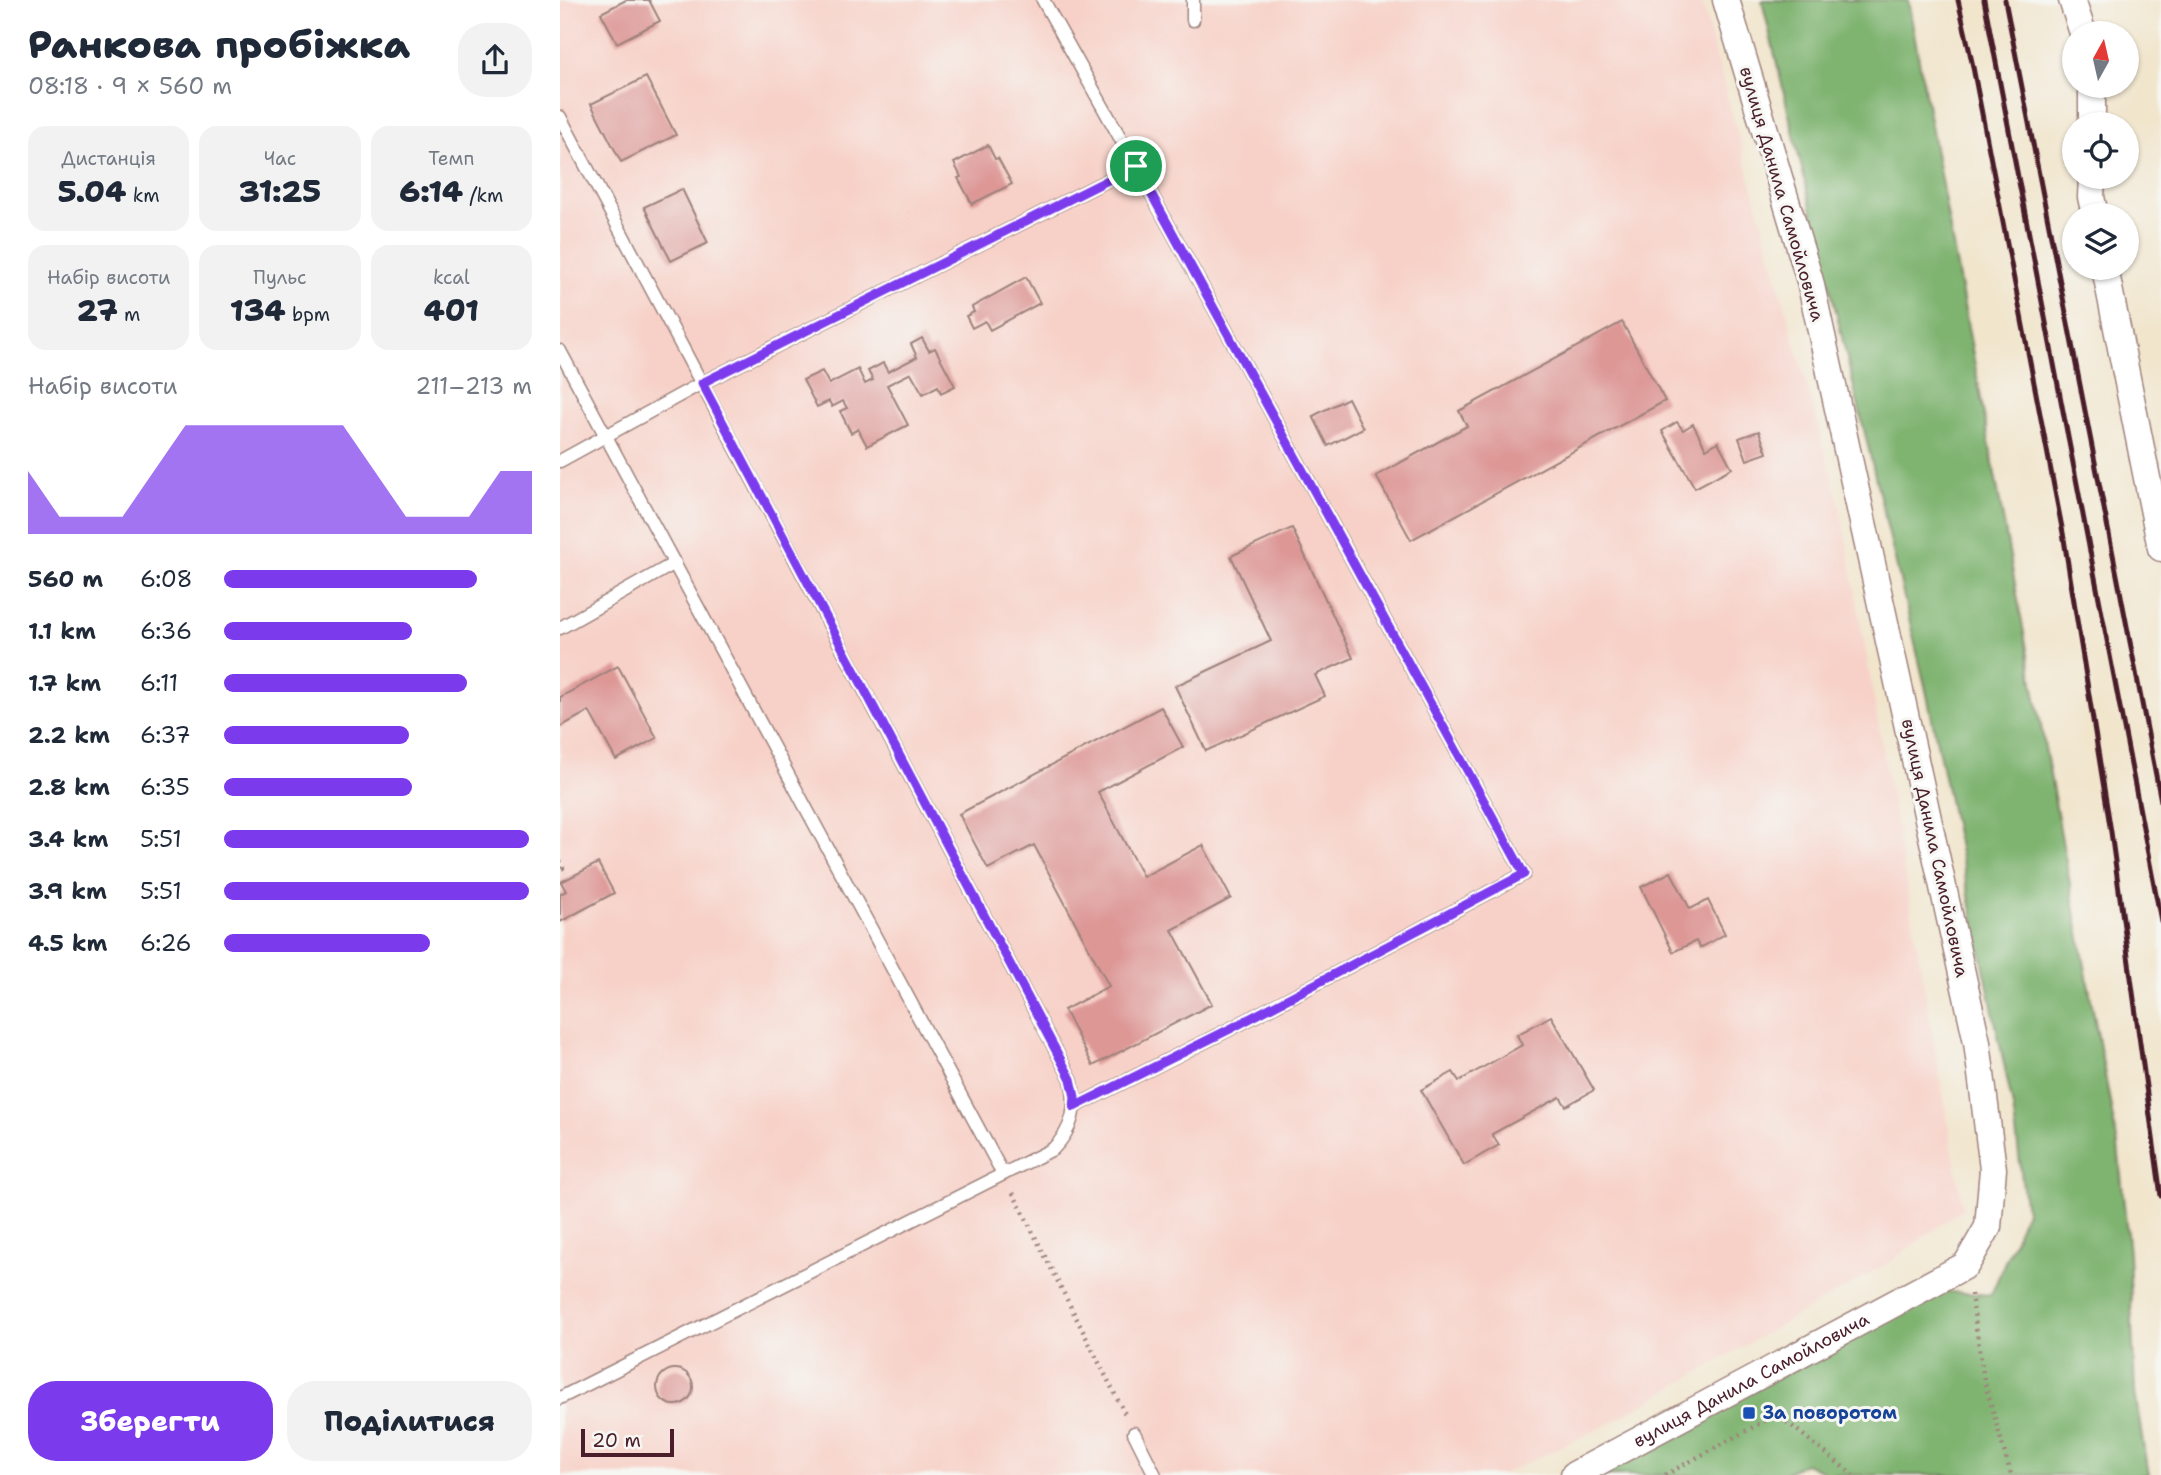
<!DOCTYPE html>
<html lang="uk">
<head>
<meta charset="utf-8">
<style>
	body { margin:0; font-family:"Shantell Sans",sans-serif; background:#f2f2f3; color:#1f2937; height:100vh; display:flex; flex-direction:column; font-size:26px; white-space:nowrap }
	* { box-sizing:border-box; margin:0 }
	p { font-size:23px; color:#747a83 }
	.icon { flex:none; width:38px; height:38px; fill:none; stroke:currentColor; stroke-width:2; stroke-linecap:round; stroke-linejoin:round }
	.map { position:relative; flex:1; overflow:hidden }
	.side { display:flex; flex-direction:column; background:#fff; width:560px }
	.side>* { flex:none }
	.needle { width:46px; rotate:8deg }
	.controls { position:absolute; left:1502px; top:21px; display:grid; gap:14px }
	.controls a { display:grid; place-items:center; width:77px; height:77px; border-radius:50%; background:#fff; box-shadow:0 2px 5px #0004; font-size:35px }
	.scale { position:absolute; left:21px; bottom:18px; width:93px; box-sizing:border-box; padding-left:7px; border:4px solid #4a1f2b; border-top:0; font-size:19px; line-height:24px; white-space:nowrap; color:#4a1f2b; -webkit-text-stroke:5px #f6f6f2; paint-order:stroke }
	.pin { position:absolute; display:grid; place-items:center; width:60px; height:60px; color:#fff; margin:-30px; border:4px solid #fff; border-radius:50%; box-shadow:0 2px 7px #0007 }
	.round { display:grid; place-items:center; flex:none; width:74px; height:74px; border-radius:28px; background:#f2f2f3 }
	.headline { display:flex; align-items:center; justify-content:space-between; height:119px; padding:0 28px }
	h1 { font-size:38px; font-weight:800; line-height:52px }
	.metrics { display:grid; grid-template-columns:repeat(3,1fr); gap:10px; height:119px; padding:7px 28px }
	.metrics div { display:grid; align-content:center; border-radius:18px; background:#f2f2f3; text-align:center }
	.metrics b { font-size:30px; font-weight:800 }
	.metrics small { font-size:19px; font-weight:400 }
	.metrics p { font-size:19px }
	.chart { height:196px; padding:14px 28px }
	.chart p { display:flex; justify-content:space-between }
	.chart svg { width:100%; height:126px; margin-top:7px; fill:#7c3aed; opacity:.7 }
	.button { display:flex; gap:14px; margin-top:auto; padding:14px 28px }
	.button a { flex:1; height:80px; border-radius:28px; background:#7c3aed; color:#fff; font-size:28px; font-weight:800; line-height:80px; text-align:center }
	.button a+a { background:#f2f2f3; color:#1f2937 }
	ul { padding:0 28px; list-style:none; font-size:23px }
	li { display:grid; grid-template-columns:112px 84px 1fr; align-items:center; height:52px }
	li i { height:18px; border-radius:9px; background:#7c3aed }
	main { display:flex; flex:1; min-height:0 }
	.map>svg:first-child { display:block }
	.built { fill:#f7d1c8 }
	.forest { fill:#7eb370; stroke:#64694e; stroke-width:2 }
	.building { fill:#dd9896 }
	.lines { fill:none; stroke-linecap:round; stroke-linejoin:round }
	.lane-casing { stroke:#9e827c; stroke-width:15 }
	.street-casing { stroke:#9e827c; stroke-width:29 }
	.path { stroke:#9e827c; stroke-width:4.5; stroke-dasharray:2 5; stroke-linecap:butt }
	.lane { stroke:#fff; stroke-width:12 }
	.street { stroke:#fff; stroke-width:26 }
	.rail { stroke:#4a1f2b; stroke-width:5 }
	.route-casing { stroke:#fff; stroke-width:14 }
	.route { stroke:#7c3aed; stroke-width:9 }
	.transit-dot { fill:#1a4fb4; stroke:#f6f6f2; stroke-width:2.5 }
	.labels { text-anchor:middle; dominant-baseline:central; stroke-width:6; stroke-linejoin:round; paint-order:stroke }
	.street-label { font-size:18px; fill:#4a1f2b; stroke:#f6f6f2 }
	.transit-label { font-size:18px; font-weight:bold; fill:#164399; stroke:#f6f6f2; text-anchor:start }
</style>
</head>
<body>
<main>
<section class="side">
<div class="headline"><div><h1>Ранкова пробіжка</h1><p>08:18 · 9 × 560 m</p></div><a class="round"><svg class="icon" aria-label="share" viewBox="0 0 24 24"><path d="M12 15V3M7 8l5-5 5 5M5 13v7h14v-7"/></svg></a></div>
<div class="metrics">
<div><p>Дистанція</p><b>5.04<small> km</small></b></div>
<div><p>Час</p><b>31:25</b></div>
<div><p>Темп</p><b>6:14<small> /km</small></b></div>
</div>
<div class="metrics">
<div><p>Набір висоти</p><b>27<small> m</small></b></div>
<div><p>Пульс</p><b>134<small> bpm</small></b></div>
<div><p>kcal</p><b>401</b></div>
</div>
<div class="chart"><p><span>Набір висоти</span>211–213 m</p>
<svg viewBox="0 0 160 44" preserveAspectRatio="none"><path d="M0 44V22L10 38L20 38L30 38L40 22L50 6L60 6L70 6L80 6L90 6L100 6L110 22L120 38L130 38L140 38L150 22L160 22V44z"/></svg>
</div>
<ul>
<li><b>560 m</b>6:08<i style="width:82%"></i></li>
<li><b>1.1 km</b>6:36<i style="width:61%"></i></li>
<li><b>1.7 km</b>6:11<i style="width:79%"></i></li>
<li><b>2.2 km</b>6:37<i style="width:60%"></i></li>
<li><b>2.8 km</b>6:35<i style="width:61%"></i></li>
<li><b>3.4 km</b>5:51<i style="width:99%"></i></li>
<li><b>3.9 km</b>5:51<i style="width:99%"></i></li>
<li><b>4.5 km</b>6:26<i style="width:67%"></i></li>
</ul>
<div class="button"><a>Зберегти</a><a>Поділитися</a></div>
</section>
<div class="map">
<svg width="1601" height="1475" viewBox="0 0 1601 1475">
	<rect width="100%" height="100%" fill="#f6f6f2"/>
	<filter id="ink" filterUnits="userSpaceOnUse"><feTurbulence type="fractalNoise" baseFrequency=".0143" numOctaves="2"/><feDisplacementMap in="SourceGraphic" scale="14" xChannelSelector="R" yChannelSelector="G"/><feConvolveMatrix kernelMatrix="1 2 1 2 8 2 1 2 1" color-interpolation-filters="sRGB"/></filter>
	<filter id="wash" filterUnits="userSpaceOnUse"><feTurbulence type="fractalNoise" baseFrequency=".00686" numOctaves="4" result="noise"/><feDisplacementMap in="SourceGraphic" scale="28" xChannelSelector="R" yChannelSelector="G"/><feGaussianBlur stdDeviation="1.57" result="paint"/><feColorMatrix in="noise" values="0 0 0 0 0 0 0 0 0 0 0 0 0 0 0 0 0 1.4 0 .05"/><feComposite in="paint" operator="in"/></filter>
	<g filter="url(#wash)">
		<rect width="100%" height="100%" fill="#f1e5cc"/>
		<path class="built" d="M0,0H1141L1281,510L1403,1208L1333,1260L1051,1423L942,1475H0Z"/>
		<path class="forest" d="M1205,0H1348L1558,1146L1569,1254L1575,1393L1588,1475H1264L1263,1471L1245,1463L1222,1475H1038L1378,1291L1431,1295L1466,1212L1453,1107L1366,690L1202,1Z"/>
		<g id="blocks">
			<g class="building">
				<path d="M66,0H89L100,21L57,43L41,13Z"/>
				<path d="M86,77L116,135L61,162L31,104Z"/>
				<path d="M428,145L435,159L438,158L452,184L412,204L398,178L401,177L394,163Z"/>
				<path d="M122,189L148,243L111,261L84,207Z"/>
				<path d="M466,277L480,303L430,330L425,321L412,328L406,316L414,312L412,307Z"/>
				<path d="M1062,322L1105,401L851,540L816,476L907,426L899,411Z"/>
				<path d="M362,338L369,351L375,348L395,386L381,393L378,386L363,394L351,373L327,385L348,425L307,446L298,429L291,433L280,411L287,408L283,401L272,407L269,401L257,407L243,380L262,371L269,384L298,369L305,384L313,380L308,371L323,363L328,372L357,357L351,344Z"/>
				<path d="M788,398L803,428L768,446L753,416Z"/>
				<path d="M1117,422L1123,430L1133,424L1146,449L1158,442L1172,468L1135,488L1102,431Z"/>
				<path d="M1199,431L1207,453L1187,460L1179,438Z"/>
				<path d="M732,528L793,658L755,675L765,696L646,751L615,686L711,641L671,556Z"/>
				<path d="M58,666L97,738L56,760L29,711L0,727V697Z"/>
				<path d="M601,707L623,747L538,792L583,877L643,845L671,898L612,930L652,1004L533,1066L504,1010L549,986L474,845L428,869L399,814Z"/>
				<path d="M38,863L54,893L0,922V894L6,891L1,882Z"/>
				<path d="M1111,872L1130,909L1148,900L1165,934L1140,948L1136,941L1113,952L1081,887Z"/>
				<path d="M991,1016L1034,1090L1006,1106L1000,1097L932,1134L939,1145L904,1165L861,1090L893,1072L899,1081L962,1045L957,1035Z"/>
				<circle cx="115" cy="1387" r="18"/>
			</g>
		</g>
	</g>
	<g filter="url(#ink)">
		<use href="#blocks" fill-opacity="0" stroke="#9e827c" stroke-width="2"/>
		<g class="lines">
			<g class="lane-casing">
				<g id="lane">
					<path d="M483,0L576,166"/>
					<path d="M633,0V20"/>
					<path d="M0,117L511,1079C518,1107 513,1129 493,1149L0,1398"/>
					<path d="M0,351L443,1174"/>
					<path d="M0,461L142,383L576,166L964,874L672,1028L514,1107"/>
					<path d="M0,628L115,563"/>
					<path d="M574,1433L595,1475"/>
				</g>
			</g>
			<g class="street-casing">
				<g id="street">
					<path d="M1512,0L1523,33"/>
					<path d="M1532,124V86"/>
					<path d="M1532,177L1531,197L1535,215"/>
					<path d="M1545,268L1601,548"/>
					<path id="s1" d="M1014,1475L1406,1265L1428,1227L1433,1169L1417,1042L1250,281L1166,0"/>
				</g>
			</g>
			<g class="path">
				<path d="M0,861L3,868L0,870"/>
				<path d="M453,1193L565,1414"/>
				<path d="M1411,1294L1424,1380L1451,1475"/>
				<path d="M1105,1475L1217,1414L1293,1475"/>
			</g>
			<use href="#lane" class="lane"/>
			<use href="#street" class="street"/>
			<g class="rail">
				<path d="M1398,0L1412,62L1503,533L1551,832L1601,1196"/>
				<path d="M1424,0L1601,921"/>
				<path d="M1445,0L1601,801"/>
			</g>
		</g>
	</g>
	<g class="lines" filter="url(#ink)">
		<g class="route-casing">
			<path id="route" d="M576,166L964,874L672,1028L514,1107L515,1097L511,1079L142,383Z"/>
		</g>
		<use href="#route" class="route"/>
	</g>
	<rect class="transit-dot" x="1182" y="1406" width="14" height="14" rx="3.5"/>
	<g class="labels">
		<g class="street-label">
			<text transform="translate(1222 194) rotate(74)">вулиця Данила Самойловича</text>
			<text transform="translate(1375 848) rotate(78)">вулиця Данила Самойловича</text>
			<text stroke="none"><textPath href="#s1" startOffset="201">вулиця Данила Самойловича</textPath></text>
		</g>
		<g class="transit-label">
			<text x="1203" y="1413">За поворотом</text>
		</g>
	</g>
</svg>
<div class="controls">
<a><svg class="needle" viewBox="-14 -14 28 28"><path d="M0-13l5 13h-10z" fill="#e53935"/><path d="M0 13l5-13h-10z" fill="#747a83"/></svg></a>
<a><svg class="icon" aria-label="locate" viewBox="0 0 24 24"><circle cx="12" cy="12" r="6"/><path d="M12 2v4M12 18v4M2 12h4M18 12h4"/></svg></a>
<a><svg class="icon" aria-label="layers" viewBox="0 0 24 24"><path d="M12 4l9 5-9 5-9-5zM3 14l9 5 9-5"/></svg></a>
</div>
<div class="scale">20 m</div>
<div class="pin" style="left:576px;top:166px;background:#1e9e55"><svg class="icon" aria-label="arrive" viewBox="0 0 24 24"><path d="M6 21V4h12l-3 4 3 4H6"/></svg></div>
</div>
</main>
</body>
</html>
